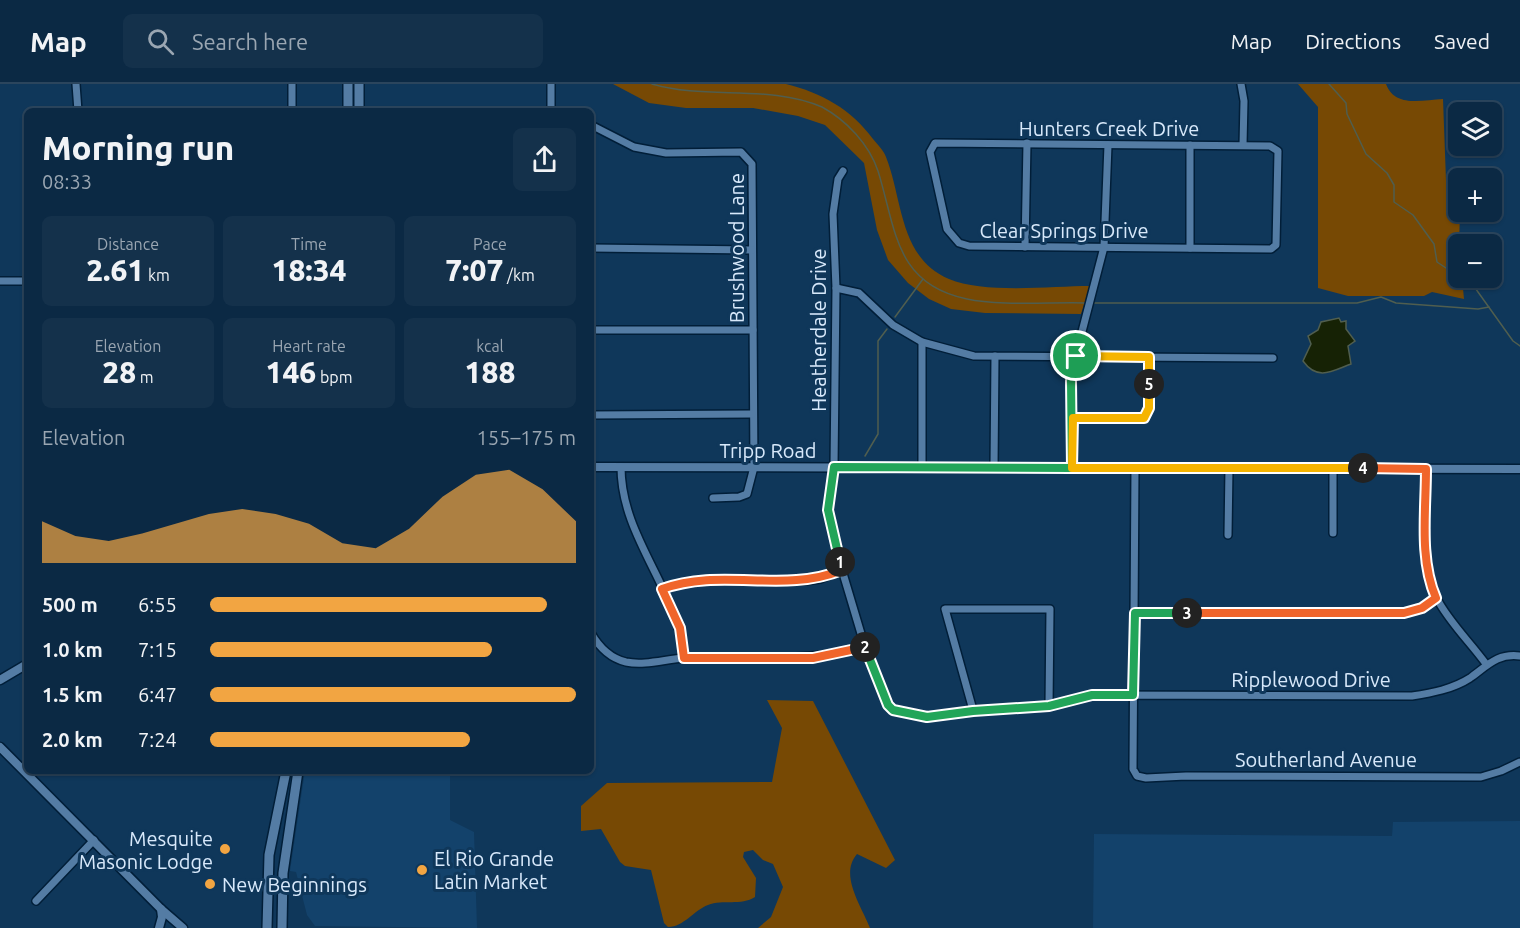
<!DOCTYPE html>
<html lang="en">
<head>
<meta charset="utf-8">
<style>
	body { margin:0; font-family:Ubuntu,sans-serif; background:#14314b; color:#f1f3f6; height:100vh; display:flex; flex-direction:column; font-size:22px; white-space:nowrap }
	* { box-sizing:border-box; margin:0 }
	p { font-size:20px; color:#9aa6b2 }
	.icon { flex:none; width:33px; height:33px; fill:none; stroke:currentColor; stroke-width:2; stroke-linecap:round; stroke-linejoin:round }
	.map { position:relative; flex:1; overflow:hidden }
	.panel { position:absolute; left:24px; top:24px; width:570px; height:666px; display:flex; flex-direction:column; background:#0b2944; border-radius:9px; box-shadow:0 2px 4px #0004,0 0 0 2px #2b455d }
	.panel>* { flex:none }
	.tools { position:absolute; left:1448px; top:18px; display:grid; gap:12px }
	.tools a { display:grid; place-items:center; width:54px; height:54px; border-radius:9px; background:#0b2944; box-shadow:0 2px 4px #0004,0 0 0 2px #2b455d; font-size:30px }
	.pin { position:absolute; display:grid; place-items:center; width:51px; height:51px; color:#fff; margin:-26px; border:3px solid #fff; border-radius:50%; box-shadow:0 2px 6px #0007 }
	.km { position:absolute; width:30px; height:30px; margin:-15px; border-radius:50%; background:#222; color:#fff; font-size:16px; line-height:30px; text-align:center }
	.round { display:grid; place-items:center; flex:none; width:63px; height:63px; border-radius:9px; background:#14314b }
	.head { display:flex; align-items:center; justify-content:space-between; height:102px; padding:0 18px }
	h1 { font-size:33px; font-weight:800; line-height:45px }
	.figures { display:grid; grid-template-columns:repeat(3,1fr); gap:9px; height:102px; padding:6px 18px }
	.figures div { display:grid; align-content:center; border-radius:9px; background:#14314b; text-align:center }
	.figures b { font-size:30px; font-weight:800 }
	.figures small { font-size:16px; font-weight:400 }
	.figures p { font-size:16px }
	.chart { height:168px; padding:12px 18px }
	.chart p { display:flex; justify-content:space-between }
	.chart svg { width:100%; height:108px; margin-top:6px; fill:#f2a542; opacity:.7 }
	ul { padding:0 18px; list-style:none; font-size:20px }
	li { display:grid; grid-template-columns:96px 72px 1fr; align-items:center; height:45px }
	li i { height:15px; border-radius:8px; background:#f2a542 }
	header { display:flex; align-items:center; gap:36px; box-sizing:border-box; height:84px; padding:0 30px; background:#0b2944; border-bottom:2px solid #2b455d }
	header strong { font-size:28px }
	nav { display:flex; gap:33px; margin-inline-start:auto; font-size:21px }
	.search { width:420px; height:54px; background:#14314b; display:flex; align-items:center; gap:15px; box-sizing:border-box; padding:0 21px; border-radius:9px; color:#9aa6b2; font-size:22px }
	.map>svg:first-child { display:block }
	.built { fill:#13426b }
	.green { fill:#774904 }
	.water { fill:#162205; stroke:#505e4f; stroke-width:1.5 }
	.lines { fill:none; stroke-linecap:round; stroke-linejoin:round }
	.stream { stroke:#505e4f; stroke-width:1.5 }
	.minor-casing { stroke:#011e38; stroke-width:10 }
	.tertiary-casing { stroke:#011e38; stroke-width:11 }
	.secondary-casing { stroke:#011e38; stroke-width:12 }
	.minor { stroke:#547ca4; stroke-width:7 }
	.tertiary { stroke:#547ca4; stroke-width:8 }
	.secondary { stroke:#547ca4; stroke-width:9 }
	.split-1-casing { stroke:#fff; stroke-width:12 }
	.split-2-casing { stroke:#fff; stroke-width:12 }
	.split-3-casing { stroke:#fff; stroke-width:12 }
	.split-4-casing { stroke:#fff; stroke-width:12 }
	.split-5-casing { stroke:#fff; stroke-width:12 }
	.split-6-casing { stroke:#fff; stroke-width:12 }
	.split-1 { stroke:#22a559; stroke-width:8 }
	.split-2 { stroke:#f0652b; stroke-width:8 }
	.split-3 { stroke:#22a559; stroke-width:8 }
	.split-4 { stroke:#f0652b; stroke-width:8 }
	.split-5 { stroke:#f5b400; stroke-width:8 }
	.split-6 { stroke:#f5b400; stroke-width:8 }
	.poi-dot { fill:#f2a542; stroke:#0f375a; stroke-width:2 }
	.labels { text-anchor:middle; dominant-baseline:central; stroke-width:6; stroke-linejoin:round; paint-order:stroke }
	.street-label { font-size:20px; fill:#d8e9fb; stroke:#0f375a }
	.poi-label { font-size:20px; fill:#d8e9fb; stroke:#0f375a; text-anchor:start }
</style>
</head>
<body>
<header>
<strong>Map</strong>
<div class="search"><svg class="icon" aria-label="search" viewBox="0 0 24 24"><circle cx="10" cy="10" r="6"/><path d="M15 15l6 6"/></svg>Search here</div>
<nav><a>Map</a><a>Directions</a><a>Saved</a></nav>
</header>
<div class="map">
<svg width="1520" height="844" viewBox="0 0 1520 844">
	<rect width="100%" height="100%" fill="#0f375a"/>
	<g class="built">
		<path d="M305,687H450V736L474,748L477,844L315,842L307,831L296,788L290,787Z"/>
		<path d="M1520,737V844H1093L1094,750L1392,752L1393,738Z"/>
	</g>
	<g class="green">
		<path d="M613,0H786C822,9 851,25 873,55C878,61 884,67 886,73C903,116 899,174 949,195C984,210 1051,202 1090,202L1081,230L985,229L951,225L929,215L908,199L888,176L877,146L864,79L825,41L798,32L753,24H686L649,19Z"/>
		<path d="M1298,0H1386C1395,24 1422,16 1443,15L1446,96L1458,100V128H1460L1458,194H1462L1464,215L1432,208L1424,212H1348L1318,204V23Z"/>
		<path d="M767,616L813,617L895,776L886,784L857,770C839,791 861,821 870,844H758L771,833L783,803L773,780L763,776L753,766L744,768L743,773L756,794L755,813C741,822 723,815 708,821C694,826 684,843 668,843L664,839L651,786L625,782L620,778L601,745L581,747V722L607,699L772,698L782,644Z"/>
	</g>
	<path class="water" d="M1339,234L1341,238L1346,237V245L1355,257L1348,262L1351,280C1334,286 1318,298 1303,277L1311,260L1308,252L1318,246L1321,238Z"/>
	<g class="lines">
		<g class="stream">
			<path d="M652,0C706,16 770,0 822,23C846,36 869,60 878,87C896,144 894,200 967,215C998,222 1052,218 1085,219"/>
			<path d="M1329,0L1346,19L1347,30L1366,70L1387,89L1394,101V118L1413,131L1434,160L1437,178L1458,192"/>
			<path d="M1460,194L1473,201L1513,257L1520,262"/>
			<path d="M1093,219H1357L1381,213L1396,219L1478,225L1489,223"/>
			<path d="M895,233L923,195"/>
			<path d="M865,372L878,350V257L887,245"/>
		</g>
		<g class="minor-casing">
			<g id="minor">
				<path d="M76,0L78,27"/>
				<path d="M1241,0L1244,17L1243,61"/>
				<path d="M292,27V0"/>
				<path d="M551,27V0"/>
				<path d="M591,41L634,63L666,69L741,68L752,80L754,383L747,410L739,413L713,414"/>
				<path d="M935,59L1270,62L1278,67L1276,161L1271,165L969,162L959,159L947,145L930,68Z"/>
				<path d="M1190,61V164"/>
				<path d="M843,87L838,95L833,130L836,204L834,383L828,426L842,486L865,563L888,621L893,626L927,633L973,626L1049,622L1092,611L1412,612C1432,609 1453,605 1470,594C1487,582 1497,569 1520,572"/>
				<path d="M1025,163L1027,59"/>
				<path d="M591,164L752,166"/>
				<path d="M0,197H27"/>
				<path d="M836,204L859,209L893,241L922,258L974,272L1273,274"/>
				<path d="M591,246H753"/>
				<path d="M591,331L752,330"/>
				<path d="M1073,334L1144,335L1149,324V273"/>
				<path d="M621,383C621,454 679,506 684,574"/>
				<path d="M922,384V258"/>
				<path d="M994,384L995,272"/>
				<path d="M1072,384V286L1104,163L1108,61"/>
				<path d="M1135,384L1133,685L1137,692L1146,694L1186,692L1481,693L1501,687L1520,678"/>
				<path d="M1426,385C1426,422 1418,480 1436,513C1448,537 1470,558 1486,580"/>
				<path d="M1333,449V384"/>
				<path d="M1228,451L1229,384"/>
				<path d="M662,505L697,496L805,497L820,495L842,486"/>
				<path d="M1135,529H1404L1422,524L1436,514"/>
				<path d="M591,549C599,563 609,574 626,578C645,582 666,575 685,574C746,571 806,579 865,563"/>
				<path d="M973,626L945,525H1050L1049,622"/>
				<path d="M36,817L94,756"/>
			</g>
		</g>
		<g class="tertiary-casing">
			<g id="tertiary">
				<path d="M591,383L1520,385"/>
				<path d="M0,596L27,580"/>
				<path d="M0,663L161,825L183,844"/>
				<path d="M159,844L162,833L161,825"/>
			</g>
		</g>
		<g class="secondary-casing">
			<g id="secondary">
				<path d="M348,0V27"/>
				<path d="M359,0V27"/>
				<path d="M267,844L269,771L286,687"/>
				<path d="M282,844L283,789L298,687"/>
			</g>
		</g>
		<use href="#minor" class="minor"/>
		<use href="#tertiary" class="tertiary"/>
		<use href="#secondary" class="secondary"/>
	</g>
	<g class="lines">
		<g class="split-1-casing">
			<path id="split-1" d="M840,478L828,426L834,383L1072,384L1071,297L1076,272"/>
		</g>
		<g class="split-2-casing">
			<path id="split-2" d="M840,478L842,486C783,510 722,483 662,505L680,544L684,574H813L865,563"/>
		</g>
		<g class="split-3-casing">
			<path id="split-3" d="M865,563L888,621L893,626L927,633L973,627L1049,622L1092,611H1133L1135,529H1187"/>
		</g>
		<g class="split-4-casing">
			<path id="split-4" d="M1187,529H1404L1422,524L1436,514C1419,475 1426,427 1426,385L1363,384"/>
		</g>
		<g class="split-5-casing">
			<path id="split-5" d="M1149,300V324L1144,334H1073L1072,384H1363"/>
		</g>
		<g class="split-6-casing">
			<path id="split-6" d="M1076,272L1149,273V300"/>
		</g>
		<use href="#split-1" class="split-1"/>
		<use href="#split-2" class="split-2"/>
		<use href="#split-3" class="split-3"/>
		<use href="#split-4" class="split-4"/>
		<use href="#split-5" class="split-5"/>
		<use href="#split-6" class="split-6"/>
	</g>
	<g class="poi-dot">
		<circle cx="225" cy="765" r="6"/>
		<circle cx="422" cy="786" r="6"/>
		<circle cx="210" cy="800" r="6"/>
	</g>
	<g class="labels">
		<g class="street-label">
			<text x="1109" y="44">Hunters Creek Drive</text>
			<text x="1064" y="146">Clear Springs Drive</text>
			<text transform="translate(736 164) rotate(-90)">Brushwood Lane</text>
			<text transform="translate(818 246) rotate(-90)">Heatherdale Drive</text>
			<text x="768" y="366">Tripp Road</text>
			<text x="1311" y="595">Ripplewood Drive</text>
			<text x="1326" y="675">Southerland Avenue</text>
		</g>
		<g class="poi-label">
			<text x="213" y="754" text-anchor="end">Mesquite<tspan x="213" dy="23">Masonic Lodge</tspan></text>
			<text x="434" y="774">El Rio Grande<tspan x="434" dy="23">Latin Market</tspan></text>
			<text x="222" y="800">New Beginnings</text>
		</g>
	</g>
</svg>
<div class="tools">
<a><svg class="icon" aria-label="layers" viewBox="0 0 24 24"><path d="M12 4l9 5-9 5-9-5zM3 14l9 5 9-5"/></svg></a>
<a>+</a>
<a>−</a>
</div>
<div class="pin" style="left:1076px;top:272px;background:#1e9e55"><svg class="icon" aria-label="arrive" viewBox="0 0 24 24"><path d="M6 21V4h12l-3 4 3 4H6"/></svg></div>
<b class="km" style="left:840px;top:478px">1</b>
<b class="km" style="left:865px;top:563px">2</b>
<b class="km" style="left:1187px;top:529px">3</b>
<b class="km" style="left:1363px;top:384px">4</b>
<b class="km" style="left:1149px;top:300px">5</b>
<section class="panel">
<div class="head"><div><h1>Morning run</h1><p>08:33</p></div><a class="round"><svg class="icon" aria-label="share" viewBox="0 0 24 24"><path d="M12 15V3M7 8l5-5 5 5M5 13v7h14v-7"/></svg></a></div>
<div class="figures">
<div><p>Distance</p><b>2.61<small> km</small></b></div>
<div><p>Time</p><b>18:34</b></div>
<div><p>Pace</p><b>7:07<small> /km</small></b></div>
</div>
<div class="figures">
<div><p>Elevation</p><b>28<small> m</small></b></div>
<div><p>Heart rate</p><b>146<small> bpm</small></b></div>
<div><p>kcal</p><b>188</b></div>
</div>
<div class="chart"><p><span>Elevation</span>155–175 m</p>
<svg viewBox="0 0 160 44" preserveAspectRatio="none"><path d="M0 44V27L10 33L20 35L30 32L40 28L50 24L60 22L70 24L80 28L90 36L100 38L110 30L120 17L130 8L140 6L150 14L160 27V44z"/></svg>
</div>
<ul>
<li><b>500 m</b>6:55<i style="width:92%"></i></li>
<li><b>1.0 km</b>7:15<i style="width:77%"></i></li>
<li><b>1.5 km</b>6:47<i style="width:100%"></i></li>
<li><b>2.0 km</b>7:24<i style="width:71%"></i></li>
</ul>
</section>
</div>
</body>
</html>
